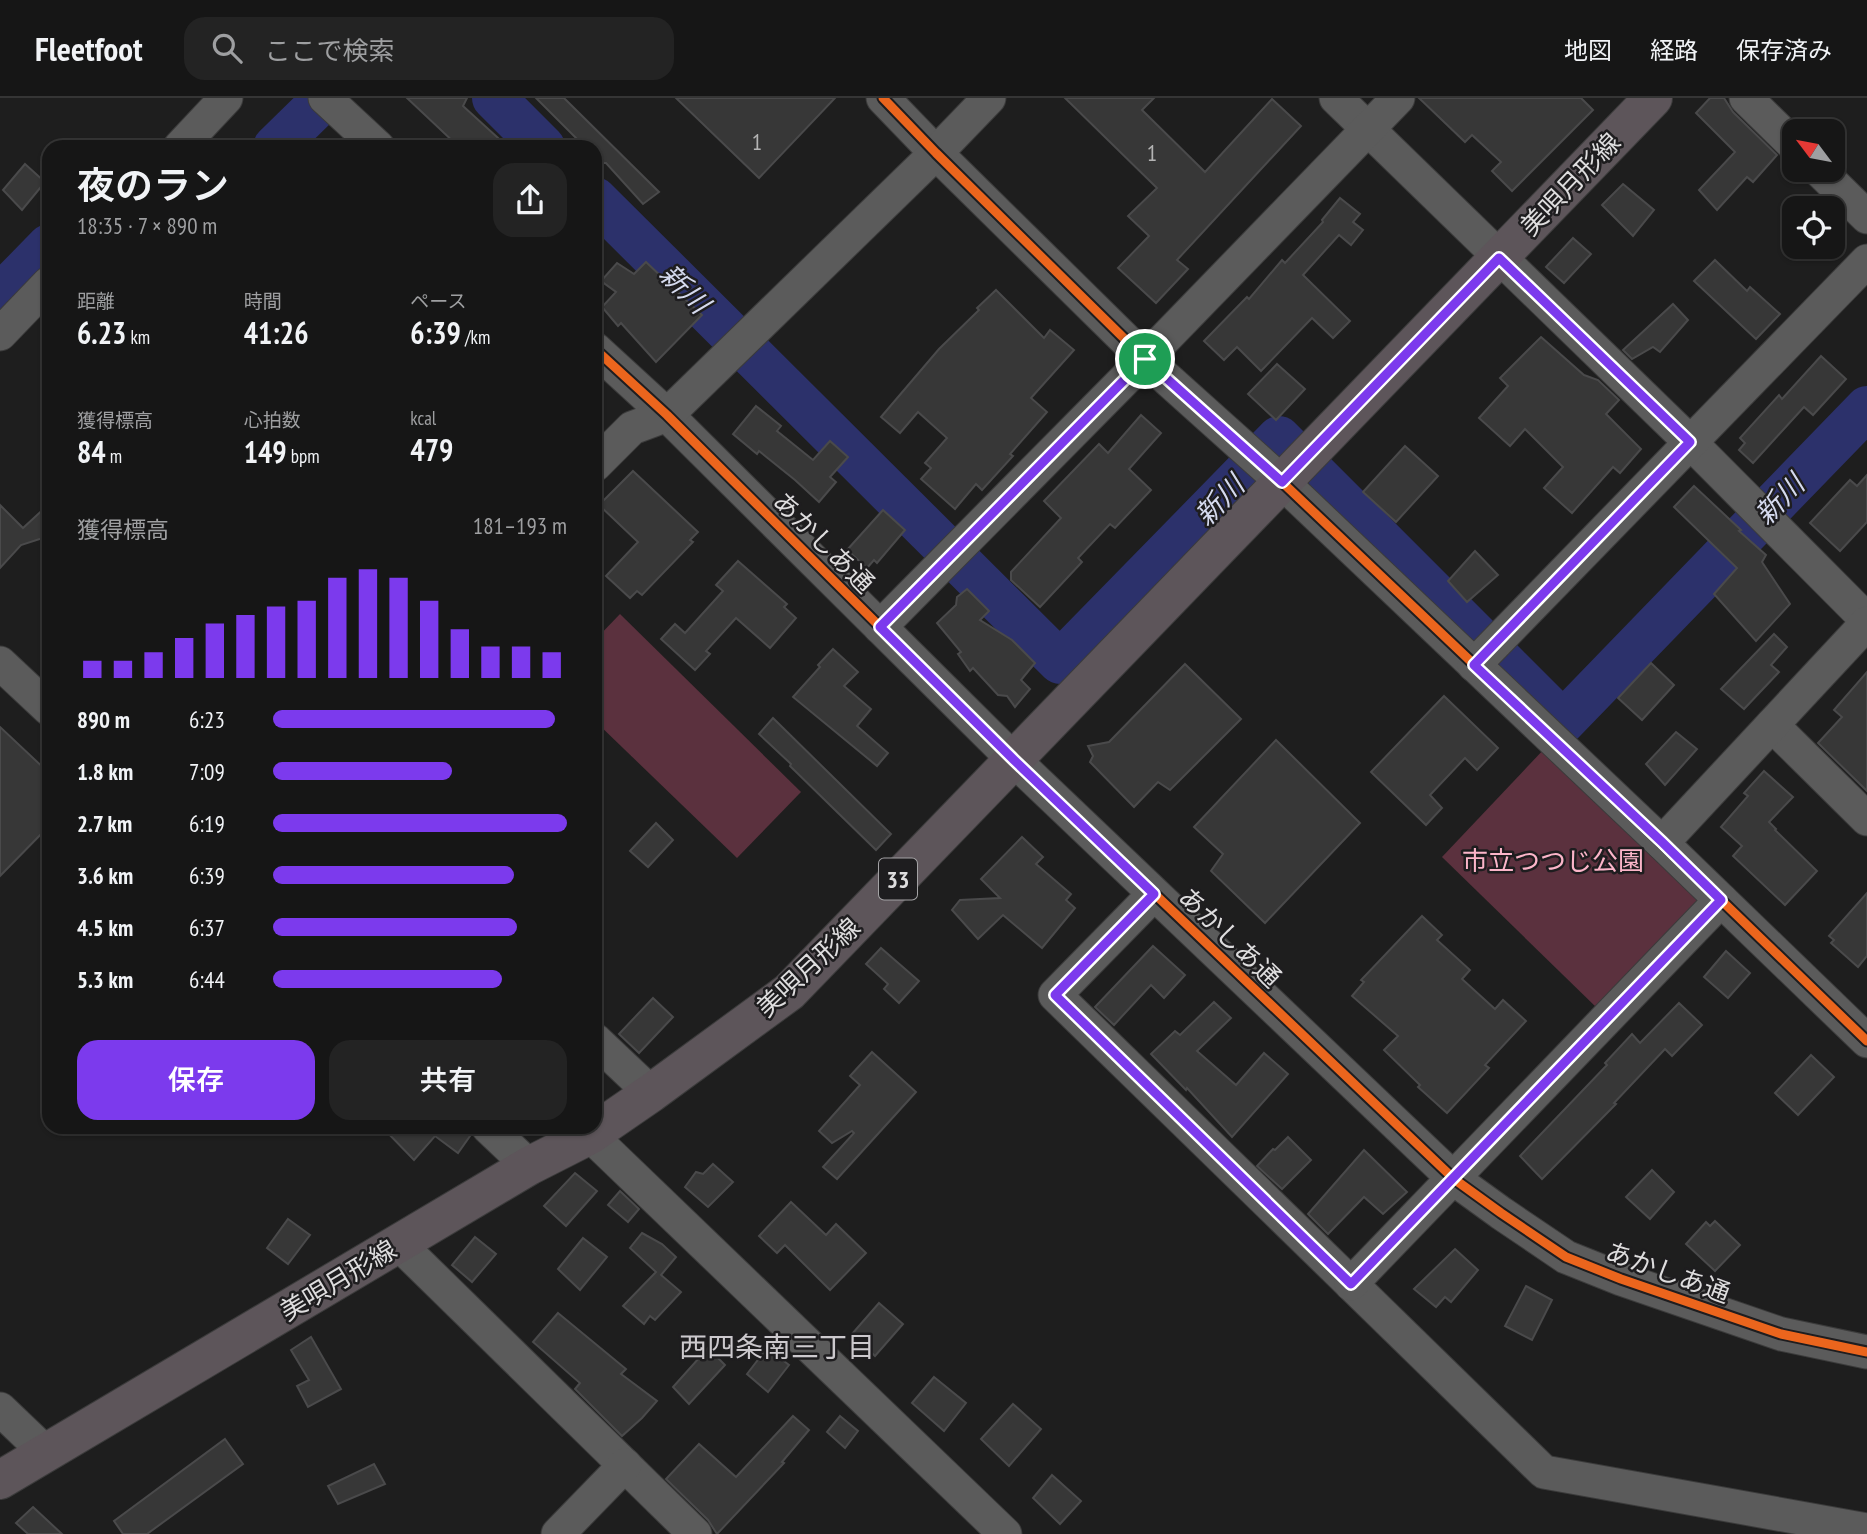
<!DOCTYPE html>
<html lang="ja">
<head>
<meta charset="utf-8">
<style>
	body { margin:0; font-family:"PT Sans Narrow","Noto Sans JP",sans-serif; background:#232323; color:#f1f3f6; height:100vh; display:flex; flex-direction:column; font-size:26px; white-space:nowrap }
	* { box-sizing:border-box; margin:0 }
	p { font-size:23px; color:#9e9fa1 }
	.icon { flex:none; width:38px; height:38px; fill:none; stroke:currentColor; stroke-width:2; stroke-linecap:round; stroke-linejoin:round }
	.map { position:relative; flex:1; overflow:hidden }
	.drawer { position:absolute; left:42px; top:42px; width:560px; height:994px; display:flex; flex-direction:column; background:#161616; border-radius:21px; box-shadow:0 2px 5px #0004,0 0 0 2px #353535 }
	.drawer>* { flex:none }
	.needle { width:46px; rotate:302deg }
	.fabs { position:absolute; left:1782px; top:21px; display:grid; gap:14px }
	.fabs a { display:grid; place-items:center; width:63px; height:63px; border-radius:14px; background:#161616; box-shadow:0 2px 5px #0004,0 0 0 2px #353535; font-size:35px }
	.pin { position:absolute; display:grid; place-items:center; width:60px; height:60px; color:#fff; margin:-30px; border:4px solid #fff; border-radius:50%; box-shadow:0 2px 7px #0007 }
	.round { display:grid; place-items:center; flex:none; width:74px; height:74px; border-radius:21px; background:#232323 }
	.headline { display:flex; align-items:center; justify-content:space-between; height:119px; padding:0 35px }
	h1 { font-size:38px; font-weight:600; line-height:52px }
	.figures { display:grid; grid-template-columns:repeat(3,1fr); gap:10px; height:119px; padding:7px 35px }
	.figures div { display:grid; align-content:center }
	.figures b { font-size:30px; font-weight:600 }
	.figures small { font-size:19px; font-weight:400 }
	.figures p { font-size:19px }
	.chart { height:196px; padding:14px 35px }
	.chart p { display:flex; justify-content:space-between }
	.chart svg { width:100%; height:126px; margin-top:7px; stroke:#7c3aed; stroke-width:6 }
	.action { display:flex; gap:14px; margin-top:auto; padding:14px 35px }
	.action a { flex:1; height:80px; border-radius:21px; background:#7c3aed; color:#fff; font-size:28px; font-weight:600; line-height:80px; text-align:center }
	.action a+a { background:#232323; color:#f1f3f6 }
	ul { padding:0 35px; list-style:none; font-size:23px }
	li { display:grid; grid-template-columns:112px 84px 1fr; align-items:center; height:52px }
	li i { height:18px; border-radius:9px; background:#7c3aed }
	header { display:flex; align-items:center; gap:42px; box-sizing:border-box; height:98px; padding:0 35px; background:#161616; border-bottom:2px solid #353535 }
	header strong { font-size:33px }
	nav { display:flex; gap:38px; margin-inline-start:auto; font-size:24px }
	.search { width:490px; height:63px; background:#232323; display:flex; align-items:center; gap:18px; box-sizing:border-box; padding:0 24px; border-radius:21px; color:#9e9fa1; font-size:26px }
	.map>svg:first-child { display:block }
	.green { fill:#5b313e }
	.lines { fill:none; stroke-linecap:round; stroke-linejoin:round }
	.river { stroke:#2c316b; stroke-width:44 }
	.building { fill:#373737; stroke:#4a4a4b; stroke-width:2 }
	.minor-casing { stroke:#3b3b3b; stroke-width:35 }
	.major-casing { stroke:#3b3b3b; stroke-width:40 }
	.minor { stroke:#5b5b5b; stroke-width:33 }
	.major { stroke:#5d555a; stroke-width:38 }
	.cycleway-casing { stroke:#1e1d1f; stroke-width:13 }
	.cycleway { stroke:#eb651d; stroke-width:9 }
	.route-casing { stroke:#fff; stroke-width:14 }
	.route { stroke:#7c3aed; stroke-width:9 }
	.labels { text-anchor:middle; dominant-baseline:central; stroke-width:5; stroke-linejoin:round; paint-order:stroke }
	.number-label { font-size:23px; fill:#b4b4b4 }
	.shield { fill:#1e1d1f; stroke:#a4a3a5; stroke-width:2 }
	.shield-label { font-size:24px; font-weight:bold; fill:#deddde }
	.street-label { font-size:26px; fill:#deddde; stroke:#1e1d1f }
	.park-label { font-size:26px; fill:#fbb5c9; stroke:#1e1d1f }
	.water-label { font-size:28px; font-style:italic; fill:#d5daee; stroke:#1e1d1f }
	.neighbourhood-label { font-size:28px; fill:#ccc9cd; stroke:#1e1d1f }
</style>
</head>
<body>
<header>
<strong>Fleetfoot</strong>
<div class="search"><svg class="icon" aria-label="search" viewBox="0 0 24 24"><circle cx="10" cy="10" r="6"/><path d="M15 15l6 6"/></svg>ここで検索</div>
<nav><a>地図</a><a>経路</a><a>保存済み</a></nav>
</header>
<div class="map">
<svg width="1867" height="1436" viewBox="0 0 1867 1436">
	<rect width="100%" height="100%" fill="#1e1e1e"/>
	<g class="green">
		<path d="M620,516L801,694L737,760L595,623V542Z"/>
		<path d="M1546,649L1700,800L1598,911L1442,759Z"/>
	</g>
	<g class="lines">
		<g class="river">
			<path d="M494,0L543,49"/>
			<path d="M275,49L325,0"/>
			<path d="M595,101L1060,564L1279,340L1563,624L1867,310"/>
			<path d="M0,198L49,148"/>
		</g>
	</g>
	<g class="building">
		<path d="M407,0H467L463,8L508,49H459Z"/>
		<path d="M536,0H564L659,94L643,106L606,65H602L595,58V49H585Z"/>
		<path d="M676,0H835L759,80Z"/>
		<path d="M1065,0H1154L1142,12L1205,74L1272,1L1301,28L1177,162L1188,171L1156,205L1118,170L1149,138L1128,118L1157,90Z"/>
		<path d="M1419,0H1581L1593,12L1512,93L1492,73L1501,64L1472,37L1465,44Z"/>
		<path d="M1710,0H1724L1733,14L1777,57L1753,84L1747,79L1717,112L1699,92L1735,54L1696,15Z"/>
		<path d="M25,66L45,84L22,112L3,92Z"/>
		<path d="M1623,86L1654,112L1633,138L1602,107Z"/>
		<path d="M1340,100L1360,116L1353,124L1363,132L1351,147L1339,137L1303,177L1350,223L1333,240L1312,220L1261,273L1237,249L1224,262L1204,243L1247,199L1249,201L1282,162L1285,165L1323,124L1322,122Z"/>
		<path d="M1573,140L1591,156L1564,185L1546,169Z"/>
		<path d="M1715,162L1747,193L1750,189L1780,216L1756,241L1694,183Z"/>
		<path d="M646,164L702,217L656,264L621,225L618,228L602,209L616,194L601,183L617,165L634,176Z"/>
		<path d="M996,192L1044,240L1050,232L1074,252L1031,300L1047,314L1010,356L1013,358L982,392L976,386L955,411L921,381L931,370L925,365L947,340L918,314L900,335L881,319L939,251L979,212L977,210Z"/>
		<path d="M1673,206L1688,222L1660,254L1653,249L1632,261L1623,252Z"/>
		<path d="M1541,239L1584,277L1598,282L1619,302L1606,316L1641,351L1620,375L1613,369L1572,415L1544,390L1563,369L1525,331L1510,348L1479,320L1508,288L1500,280Z"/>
		<path d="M1821,258L1846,281L1813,317L1804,309L1753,365L1739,352L1745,345L1740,340L1779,297L1782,301Z"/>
		<path d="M1277,266L1305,291L1276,322L1248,296Z"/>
		<path d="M756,308L781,328L777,333L813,362L830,343L848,359L830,379L836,384L819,404L795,382L759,353L757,356L733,336Z"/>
		<path d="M1141,317L1161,335L1129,371L1151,392L1115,430L1110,426L1078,460L1082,464L1040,509L1011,482V474L1061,420L1044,403L1099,346L1108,355Z"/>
		<path d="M1405,348L1438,378L1396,424L1363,394Z"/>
		<path d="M633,373L698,434L690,442L693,444L642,497L637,493L630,500L606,478L638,444L599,407Z"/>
		<path d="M1867,377V424L1840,453L1810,425L1850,382L1857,388Z"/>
		<path d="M1694,388L1741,432L1739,433L1766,457L1762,464L1790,506L1756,543L1714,496L1737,470L1674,409Z"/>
		<path d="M49,406V438L21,447L0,470V407L23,430Z"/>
		<path d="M883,412L905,432L877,465L874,462L867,470L847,452Z"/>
		<path d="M1475,453L1498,477L1467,504L1448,483Z"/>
		<path d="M738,463L787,506L784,509L796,520L770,550L736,520L706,553L710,556L695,572L661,541L675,526L685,535L723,493L716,487Z"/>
		<path d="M967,491L989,513L980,522L1012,542L1035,565L1021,582L1030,591L1015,609L1007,598L998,597L973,570L970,573L958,556L961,554L937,525L956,507L957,499Z"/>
		<path d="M1774,536L1787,549L1771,567L1779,574L1744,611L1721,591Z"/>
		<path d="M833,551L858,574L844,588L871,611L857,628L888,655L877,668L793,599L820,569L818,567Z"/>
		<path d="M1651,565L1674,587L1642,622L1618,600Z"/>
		<path d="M1185,566L1241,621L1170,692L1158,684L1134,709L1090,664L1093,658L1088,648L1109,644Z"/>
		<path d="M1867,574V693L1818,645L1842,619L1834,612Z"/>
		<path d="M1444,598L1498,650L1477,672L1465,660L1430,697L1442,710L1426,727L1371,674Z"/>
		<path d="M773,620L891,736L876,752L790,668L791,666L759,636Z"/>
		<path d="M0,629L49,675V728L0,778Z"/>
		<path d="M1676,634L1697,651L1665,687L1646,666Z"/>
		<path d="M1276,642L1360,725L1265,825L1211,773L1223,756L1194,729Z"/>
		<path d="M1764,673L1793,699L1769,724L1776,731L1775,732L1817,773L1785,807L1733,758L1742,748L1721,729L1748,698L1744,695Z"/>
		<path d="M656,725L673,742L648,769L630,753Z"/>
		<path d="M1022,739L1043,759L1036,766L1071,796L1066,802L1075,810L1042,850L1003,817L978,841L952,812L960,802L1000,800L981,781Z"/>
		<path d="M1867,795V858L1858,869L1831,845L1834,842L1829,838Z"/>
		<path d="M1422,818L1442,837L1437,842L1470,872L1462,881L1495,911L1503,902L1526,923L1485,967L1489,970L1447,1015L1418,989L1420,987L1384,952L1398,938L1352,898L1364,884L1361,882Z"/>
		<path d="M1153,848L1185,877L1164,900L1151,887L1114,927L1095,909Z"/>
		<path d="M881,850L919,883L899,905L884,891L888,886L866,866Z"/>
		<path d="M1726,853L1750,875L1728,900L1704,879Z"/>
		<path d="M653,900L673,919L639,955L619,936Z"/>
		<path d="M1214,904L1231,920L1197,953L1236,987L1264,955L1288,976L1232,1039L1187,990L1186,992L1151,956L1175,933L1180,937Z"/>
		<path d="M1679,905L1702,927L1672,958L1665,951L1614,1005L1616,1006L1542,1081L1520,1058L1607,967L1605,965L1632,936L1640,945Z"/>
		<path d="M872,954L916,994L837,1081L823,1069L854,1035L852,1033L832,1045L819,1033L860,987L850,978Z"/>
		<path d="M1811,957L1834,979L1798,1017L1775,995Z"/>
		<path d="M382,1029H455L470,1038L458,1055L435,1038L414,1062Z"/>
		<path d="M1288,1039L1311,1062L1282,1091L1257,1068L1273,1051L1275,1052Z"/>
		<path d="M1364,1052L1407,1094L1383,1116L1364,1099L1328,1136L1308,1116Z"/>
		<path d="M713,1066L733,1084L708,1109L685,1089L696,1074L703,1076Z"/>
		<path d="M1652,1072L1674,1094L1650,1121L1626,1099Z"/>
		<path d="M575,1075L597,1093L566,1128L544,1108Z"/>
		<path d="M620,1093L639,1111L628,1124L608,1107Z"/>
		<path d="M791,1104L826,1137L836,1126L866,1155L830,1192L785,1147L777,1155L759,1138Z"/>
		<path d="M288,1121L310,1137L288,1166L267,1150Z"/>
		<path d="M1715,1123L1740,1147L1715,1173L1686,1146L1706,1124L1710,1128Z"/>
		<path d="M642,1135L662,1146L676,1159L661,1177L681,1194L655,1222L650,1218L644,1226L623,1208L656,1174L630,1150Z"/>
		<path d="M475,1139L496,1156L472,1184L452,1167Z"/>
		<path d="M583,1140L607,1159L580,1192L558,1171Z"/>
		<path d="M1455,1151L1478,1172L1451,1204L1445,1199L1436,1209L1414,1191Z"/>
		<path d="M1526,1188L1552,1202L1532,1242L1505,1228Z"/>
		<path d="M879,1205L903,1226L875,1258L852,1236Z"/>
		<path d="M558,1215L626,1271L621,1276L657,1303L642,1320L622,1338L575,1291L580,1285L533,1244Z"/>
		<path d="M311,1239L341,1291L308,1309L297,1288L309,1282L291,1252Z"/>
		<path d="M708,1250L725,1267L689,1306L673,1289Z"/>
		<path d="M767,1250L789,1267L768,1294L747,1276Z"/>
		<path d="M934,1279L966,1305L944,1333L912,1305Z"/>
		<path d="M1013,1306L1041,1331L1009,1368L981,1341Z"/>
		<path d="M793,1318L809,1332L782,1364L784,1365L717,1436L708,1422L666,1381L699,1346L736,1379Z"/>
		<path d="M840,1318L858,1333L845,1350L827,1334Z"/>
		<path d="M225,1341L243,1366L147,1436H123L114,1423Z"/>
		<path d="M374,1366L385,1386L338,1406L328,1388Z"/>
		<path d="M1052,1377L1081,1403L1060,1426L1033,1400Z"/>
		<path d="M33,1409L62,1436H28L16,1425Z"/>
	</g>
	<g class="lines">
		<g class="minor-casing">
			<g id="minor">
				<path d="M325,0L378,49"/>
				<path d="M883,0L936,55L1145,261L1282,384L1662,745L1867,943"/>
				<path d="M1336,0L1690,344L1867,522"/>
				<path d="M1746,0L1794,47"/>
				<path d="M180,49L226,0"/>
				<path d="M1819,72L1867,119"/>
				<path d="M0,236L49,185"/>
				<path d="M595,251L667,317L1014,662L1454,1081L1501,1115L1566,1159L1621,1181L1781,1236L1867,1254"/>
				<path d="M595,367L632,330L667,317L936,55L989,0"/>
				<path d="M880,529L1145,261L1398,0"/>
				<path d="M0,565L49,611"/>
				<path d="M1474,567L1867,163"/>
				<path d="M1772,627L1867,721"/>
				<path d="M1662,745L1867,525"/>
				<path d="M1154,796L1055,897L1544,1374L1867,1432"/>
				<path d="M595,942L651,995"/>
				<path d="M488,1029L529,1068"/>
				<path d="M590,1037L1005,1436"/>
				<path d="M399,1146L695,1436"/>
				<path d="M1351,1186L1721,802"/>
				<path d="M0,1311L46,1355"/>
				<path d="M558,1436L625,1367"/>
			</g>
		</g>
		<g class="major-casing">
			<path id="major" d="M0,1382L529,1068L590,1037L651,995L789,894L1653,0"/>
		</g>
		<use href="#minor" class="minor"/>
		<use href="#major" class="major"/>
		<g class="cycleway-casing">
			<g id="cycleway">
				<path d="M883,0L936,55L1145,261L1282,384L1662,745L1867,943"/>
				<path d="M595,251L667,317L1014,662L1454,1081L1501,1115L1566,1159L1621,1181L1781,1236L1867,1254"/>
			</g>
		</g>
		<use href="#cycleway" class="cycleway"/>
	</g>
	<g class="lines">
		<g class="route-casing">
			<path id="route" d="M1499,160L1690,344L1474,567L1662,744L1721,802L1351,1186L1055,897L1154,796L1014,662L880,529L1145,261L1282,384Z"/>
		</g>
		<use href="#route" class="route"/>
	</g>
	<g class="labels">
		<g class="number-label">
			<text x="757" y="43">1</text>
			<text x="1152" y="54">1</text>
		</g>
		<rect class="shield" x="879" y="760.5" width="38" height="41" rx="5"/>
		<g class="shield-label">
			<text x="898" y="781">33</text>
		</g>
		<g class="street-label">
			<text transform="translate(1570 86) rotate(-46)">美唄月形線</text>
			<text transform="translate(824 444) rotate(45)">あかしあ通</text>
			<text transform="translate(1230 839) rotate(44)">あかしあ通</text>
			<text transform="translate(808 869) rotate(-43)">美唄月形線</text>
			<text transform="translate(1668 1174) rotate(20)">あかしあ通</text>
			<text transform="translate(338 1182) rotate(-31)">美唄月形線</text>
		</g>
		<g class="park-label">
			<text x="1553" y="762">市立つつじ公園</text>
		</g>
		<g class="water-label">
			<text transform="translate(685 190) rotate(45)">新川</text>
			<text transform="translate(1779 401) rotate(-46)">新川</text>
			<text transform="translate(1219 402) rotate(-46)">新川</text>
		</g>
		<g class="neighbourhood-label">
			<text x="777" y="1248">西四条南三丁目</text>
		</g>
	</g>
</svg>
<div class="fabs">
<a><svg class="needle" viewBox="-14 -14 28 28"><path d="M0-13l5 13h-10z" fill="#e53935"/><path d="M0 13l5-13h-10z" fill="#9e9fa1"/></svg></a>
<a><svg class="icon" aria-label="locate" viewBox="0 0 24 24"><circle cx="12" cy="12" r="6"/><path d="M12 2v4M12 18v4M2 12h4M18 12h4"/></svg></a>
</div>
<div class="pin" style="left:1145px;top:261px;background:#1e9e55"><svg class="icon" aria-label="arrive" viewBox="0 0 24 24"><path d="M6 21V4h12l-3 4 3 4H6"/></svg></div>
<section class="drawer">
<div class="headline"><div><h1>夜のラン</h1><p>18:35 · 7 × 890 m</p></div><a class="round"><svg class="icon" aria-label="share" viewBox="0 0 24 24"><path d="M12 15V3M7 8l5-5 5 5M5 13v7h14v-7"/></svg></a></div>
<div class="figures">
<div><p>距離</p><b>6.23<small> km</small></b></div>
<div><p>時間</p><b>41:26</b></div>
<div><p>ペース</p><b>6:39<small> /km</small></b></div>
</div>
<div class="figures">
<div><p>獲得標高</p><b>84<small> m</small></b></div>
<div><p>心拍数</p><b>149<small> bpm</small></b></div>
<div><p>kcal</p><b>479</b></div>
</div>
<div class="chart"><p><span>獲得標高</span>181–193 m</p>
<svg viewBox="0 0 160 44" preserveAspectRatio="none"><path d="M5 44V38M15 44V38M25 44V35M35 44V30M45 44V25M55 44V22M65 44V19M75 44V17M85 44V9M95 44V6M105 44V9M115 44V17M125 44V27M135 44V33M145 44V33M155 44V35"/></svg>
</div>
<ul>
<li><b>890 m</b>6:23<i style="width:96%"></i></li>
<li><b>1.8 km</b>7:09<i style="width:61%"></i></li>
<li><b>2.7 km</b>6:19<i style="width:100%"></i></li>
<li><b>3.6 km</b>6:39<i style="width:82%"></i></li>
<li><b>4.5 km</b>6:37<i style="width:83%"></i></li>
<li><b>5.3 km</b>6:44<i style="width:78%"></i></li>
</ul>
<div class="action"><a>保存</a><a>共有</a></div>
</section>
</div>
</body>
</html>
